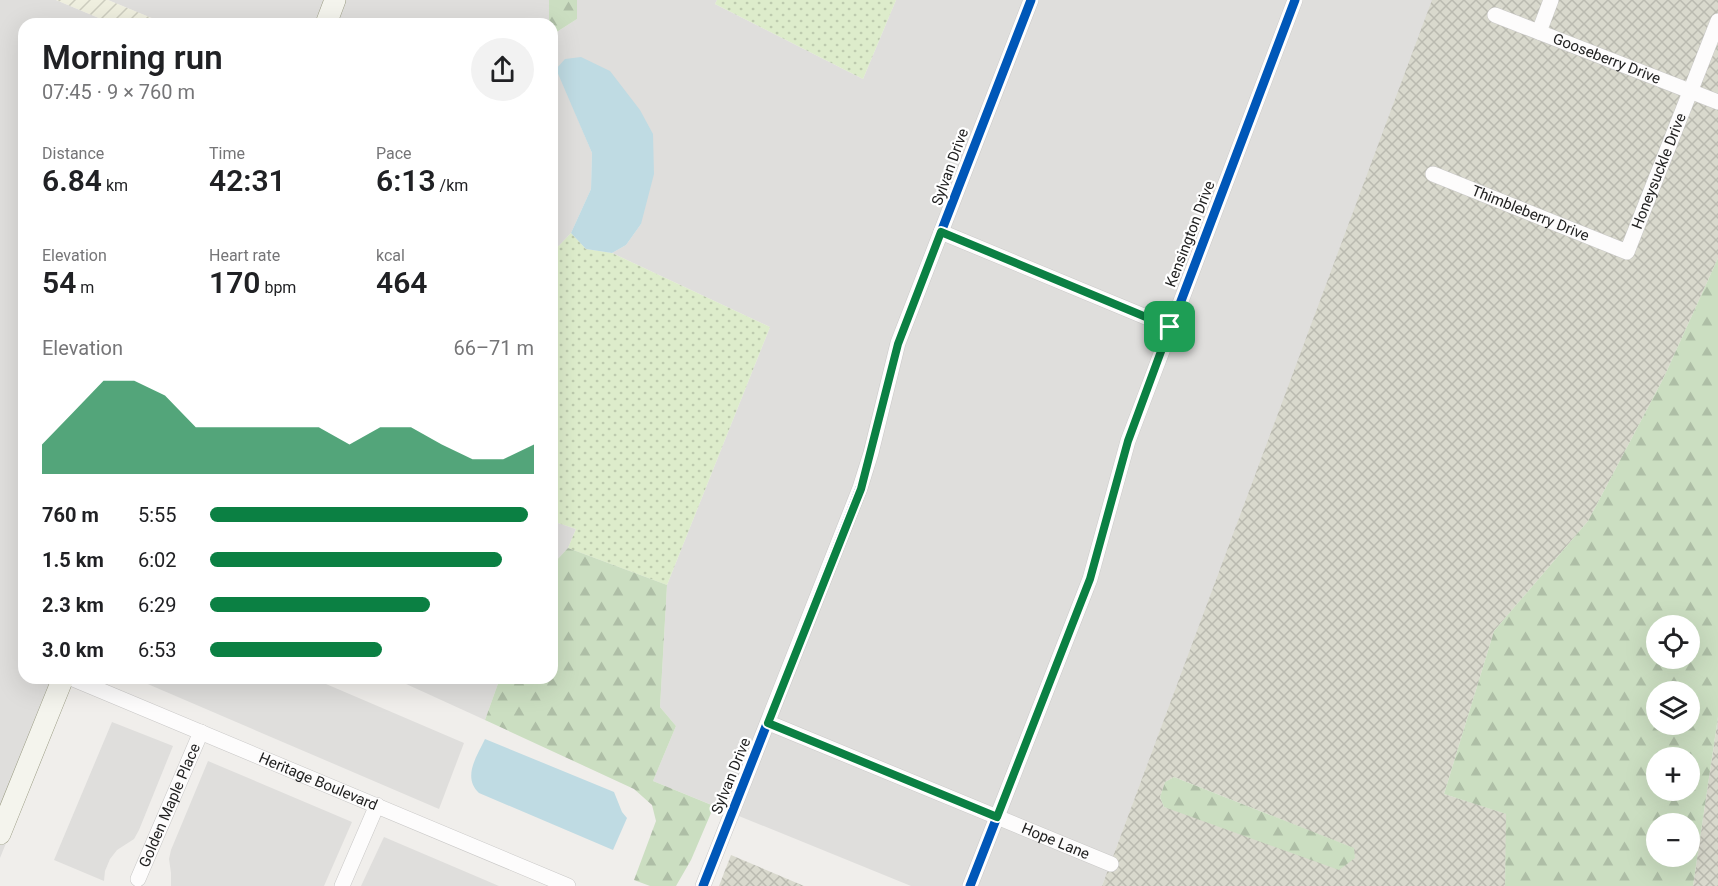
<!DOCTYPE html>
<html lang="en">
<head>
<meta charset="utf-8">
<style>
	body { margin:0; font-family:Roboto,sans-serif; background:#f2f2f2; color:#202124; height:100vh; display:flex; flex-direction:column; font-size:22px; white-space:nowrap }
	* { box-sizing:border-box; margin:0 }
	p { font-size:20px; color:#757577 }
	.icon { flex:none; width:33px; height:33px; fill:none; stroke:currentColor; stroke-width:2; stroke-linecap:round; stroke-linejoin:round }
	.map { position:relative; flex:1; overflow:hidden }
	.details { position:absolute; left:18px; top:18px; width:540px; height:666px; display:flex; flex-direction:column; background:#fff; border-radius:18px; box-shadow:0 6px 24px #0002 }
	.details>* { flex:none }
	.fabs { position:absolute; left:1646px; top:615px; display:grid; gap:12px }
	.fabs a { display:grid; place-items:center; width:54px; height:54px; border-radius:50%; background:#fff; box-shadow:0 6px 24px #0002; font-size:30px }
	.pin { position:absolute; display:grid; place-items:center; width:51px; height:51px; color:#fff; margin:-26px; border-radius:12px; box-shadow:0 3px 9px #0006 }
	.round { display:grid; place-items:center; flex:none; width:63px; height:63px; border-radius:32px; background:#f2f2f2 }
	.summary { display:flex; align-items:center; justify-content:space-between; height:102px; padding:0 24px }
	h1 { font-size:33px; font-weight:600; line-height:45px }
	.metrics { display:grid; grid-template-columns:repeat(3,1fr); gap:9px; height:102px; padding:6px 24px }
	.metrics div { display:grid; align-content:center }
	.metrics b { font-size:30px; font-weight:600 }
	.metrics small { font-size:16px; font-weight:400 }
	.metrics p { font-size:16px }
	.chart { height:168px; padding:12px 24px }
	.chart p { display:flex; justify-content:space-between }
	.chart svg { width:100%; height:108px; margin-top:6px; fill:#0b8043; opacity:.7 }
	ul { padding:0 24px; list-style:none; font-size:20px }
	li { display:grid; grid-template-columns:96px 72px 1fr; align-items:center; height:45px }
	li i { height:15px; border-radius:8px; background:#0b8043 }
	.map>svg:first-child { display:block }
	.residential { fill:#dfdedc }
	.construction { fill:url(#construction-cross-hatch); fill-rule:evenodd }
	.farmland { fill:url(#farmland-furrows) }
	.grass { fill:url(#grass-dots) }
	.forest { fill:url(#forest-firs); fill-rule:evenodd }
	.water { fill:#bfdbe3 }
	.lines { fill:none; stroke-linecap:round; stroke-linejoin:round }
	.street-casing { stroke:#c9c8c7; stroke-width:16 }
	.secondary-casing { stroke:#999a82; stroke-width:22 }
	.street { stroke:#fdfcfc; stroke-width:15 }
	.secondary { stroke:#f4f4ed; stroke-width:21 }
	.cycleway-casing { stroke:#fff; stroke-width:13 }
	.cycleway { stroke:#0057b8; stroke-width:9 }
	.route-casing { stroke:#fff; stroke-width:12 }
	.route { stroke:#0b8043; stroke-width:8 }
	.labels { text-anchor:middle; dominant-baseline:central; stroke-width:4.5; stroke-linejoin:round; paint-order:stroke }
	.street-label { font-size:15px; fill:#222; stroke:#fff }
</style>
</head>
<body>
<div class="map">
<svg width="1718" height="886" viewBox="0 0 1718 886">
	<defs>
		<pattern id="construction-cross-hatch" width="8" height="8" patternUnits="userSpaceOnUse" patternTransform="scale(1.5)"><rect width="8" height="8" fill="#d9d9cd"/><path d="M0 0l8 8M0 8l8-8" fill="none" stroke="#babab0"/></pattern>
		<pattern id="farmland-furrows" width="10" height="10" patternUnits="userSpaceOnUse" patternTransform="scale(1.5)"><rect width="10" height="10" fill="#efefdf"/><path d="M-1 1l2-2M0 10L10 0M9 11l2-2" fill="none" stroke="#cdcdbf"/></pattern>
		<pattern id="grass-dots" width="8" height="8" patternUnits="userSpaceOnUse" patternTransform="scale(1.5)"><rect width="8" height="8" fill="#ddeccb"/><path d="M2 2h.1M6 6h.1" fill="none" stroke="#bdcaae" stroke-width="1.8" stroke-linecap="round"/></pattern>
		<pattern id="forest-firs" width="22" height="20" patternUnits="userSpaceOnUse" patternTransform="scale(1.5)"><rect width="22" height="20" fill="#cbdec1"/><path d="M5 1l3.5 6h-7zM16 11l3.5 6h-7z" fill="#aebea6"/></pattern>
	</defs>
	<rect width="100%" height="100%" fill="#f0eeeb"/>
	<g class="residential">
		<path d="M0,0H56L113,24H24V678H73L0,858Z"/>
		<path d="M108,0H549V24H166Z"/>
		<path d="M577,0H717L715,4L863,79L896,0H1434L1102,886H911L653,781L676,726L660,707L667,585L770,327L612,253L626,245L641,224L557,69L592,153L591,189L571,233L552,253V35L577,19Z"/>
		<path d="M552,521L576,529L568,548L552,565Z"/>
		<path d="M312,678L464,743L439,809L136,679Z"/>
		<path d="M393,678H500L485,720Z"/>
		<path d="M112,722L173,746L139,830L134,839L117,850L110,859L105,871L104,881L54,860Z"/>
		<path d="M208,761L352,822L324,886H171V873L169,859L171,850Z"/>
		<path d="M384,837L499,886H361Z"/>
	</g>
	<g class="construction">
		<path d="M1432,0H1718V258L1664,377L1588,521L1494,631L1444,794L1507,814L1505,886H1102ZM1174,777L1353,848L1355,858L1164,807L1160,797L1165,782Z"/>
		<path d="M1718,717V886H1693Z"/>
		<path d="M731,855L804,886H719Z"/>
	</g>
	<path class="farmland" d="M56,0H108L166,24H113Z"/>
	<g class="grass">
		<path d="M717,0H896L863,79L715,4Z"/>
		<path d="M571,233L586,249L612,253L770,327L667,585L568,548L576,529L552,521V253Z"/>
	</g>
	<g class="forest">
		<path d="M549,0H577V19L552,35V24H549Z"/>
		<path d="M1718,258V717L1693,886H1505L1506,814L1444,794L1494,631L1588,521L1664,377ZM1656,626H1689V658H1656ZM1656,692H1689V724H1656ZM1656,758H1689V790H1656ZM1656,824H1689V856H1656Z"/>
		<path d="M568,548L667,585L660,707L676,726L653,781L714,806L691,860L676,886H650L634,880L656,821L652,805L634,789L485,720L500,678H552V565Z"/>
		<path d="M1174,777L1354,848L1355,858L1339,870L1164,807L1160,797L1165,782Z"/>
	</g>
	<g class="water">
		<path d="M581,57L610,71L640,110L653,134L654,174L641,224L626,245L612,253L586,249L571,233L591,189L592,153L556,69L565,59Z"/>
		<path d="M485,739L614,792L622,812L627,818L613,850L479,793C462,777 477,756 485,739Z"/>
	</g>
	<g class="lines">
		<g class="street-casing">
			<g id="street">
				<path id="s1" d="M1495,15L1718,102"/>
				<path d="M1539,32L1551,0"/>
				<path id="s2" d="M1433,174L1627,252L1718,21"/>
				<path d="M941,232L1170,327"/>
				<path id="s3" d="M71,678L568,886"/>
				<path id="s4" d="M769,723L1111,864"/>
				<path id="s5" d="M138,879L201,732"/>
				<path d="M342,886L377,805"/>
				<path d="M703,886L860,488L871,453L898,343L1031,0"/>
				<path d="M970,886L1090,579L1128,441L1295,0"/>
			</g>
		</g>
		<g class="secondary-casing">
			<g id="secondary">
				<path d="M326,24L335,0"/>
				<path d="M0,834L63,678"/>
			</g>
		</g>
		<use href="#street" class="street"/>
		<use href="#secondary" class="secondary"/>
		<g class="cycleway-casing">
			<g id="cycleway">
				<path d="M703,886L860,488L871,453L898,343L1031,0"/>
				<path d="M970,886L1090,579L1128,441L1295,0"/>
			</g>
		</g>
		<use href="#cycleway" class="cycleway"/>
	</g>
	<g class="lines">
		<g class="route-casing">
			<path id="route" d="M941,232L1170,327L1128,441L1090,579L997,817L768,723L861,489L898,344Z"/>
		</g>
		<use href="#route" class="route"/>
	</g>
	<g class="labels">
		<g class="street-label">
			<text stroke="none"><textPath href="#s1" startOffset="120">Gooseberry Drive</textPath></text>
			<text transform="translate(950 167) rotate(-70)">Sylvan Drive</text>
			<text stroke="none"><textPath href="#s2" startOffset="296">Honeysuckle Drive</textPath></text>
			<text stroke="none"><textPath href="#s2" startOffset="105">Thimbleberry Drive</textPath></text>
			<text transform="translate(1190 234) rotate(-69)">Kensington Drive</text>
			<text transform="translate(731 776) rotate(-68)">Sylvan Drive</text>
			<text stroke="none"><textPath href="#s3" startOffset="268">Heritage Boulevard</textPath></text>
			<text stroke="none"><textPath href="#s5" startOffset="80">Golden Maple Place</textPath></text>
			<text stroke="none"><textPath href="#s4" startOffset="310">Hope Lane</textPath></text>
		</g>
	</g>
</svg>
<div class="fabs">
<a><svg class="icon" aria-label="locate" viewBox="0 0 24 24"><circle cx="12" cy="12" r="6"/><path d="M12 2v4M12 18v4M2 12h4M18 12h4"/></svg></a>
<a><svg class="icon" aria-label="layers" viewBox="0 0 24 24"><path d="M12 4l9 5-9 5-9-5zM3 14l9 5 9-5"/></svg></a>
<a>+</a>
<a>−</a>
</div>
<div class="pin" style="left:1170px;top:327px;background:#1e9e55"><svg class="icon" aria-label="arrive" viewBox="0 0 24 24"><path d="M6 21V4h12l-3 4 3 4H6"/></svg></div>
<section class="details">
<div class="summary"><div><h1>Morning run</h1><p>07:45 · 9 × 760 m</p></div><a class="round"><svg class="icon" aria-label="share" viewBox="0 0 24 24"><path d="M12 15V3M7 8l5-5 5 5M5 13v7h14v-7"/></svg></a></div>
<div class="metrics">
<div><p>Distance</p><b>6.84<small> km</small></b></div>
<div><p>Time</p><b>42:31</b></div>
<div><p>Pace</p><b>6:13<small> /km</small></b></div>
</div>
<div class="metrics">
<div><p>Elevation</p><b>54<small> m</small></b></div>
<div><p>Heart rate</p><b>170<small> bpm</small></b></div>
<div><p>kcal</p><b>464</b></div>
</div>
<div class="chart"><p><span>Elevation</span>66–71 m</p>
<svg viewBox="0 0 160 44" preserveAspectRatio="none"><path d="M0 44V32L10 19L20 6L30 6L40 12L50 25L60 25L70 25L80 25L90 25L100 32L110 25L120 25L130 32L140 38L150 38L160 32V44z"/></svg>
</div>
<ul>
<li><b>760 m</b>5:55<i style="width:98%"></i></li>
<li><b>1.5 km</b>6:02<i style="width:90%"></i></li>
<li><b>2.3 km</b>6:29<i style="width:68%"></i></li>
<li><b>3.0 km</b>6:53<i style="width:53%"></i></li>
</ul>
</section>
</div>
</body>
</html>
